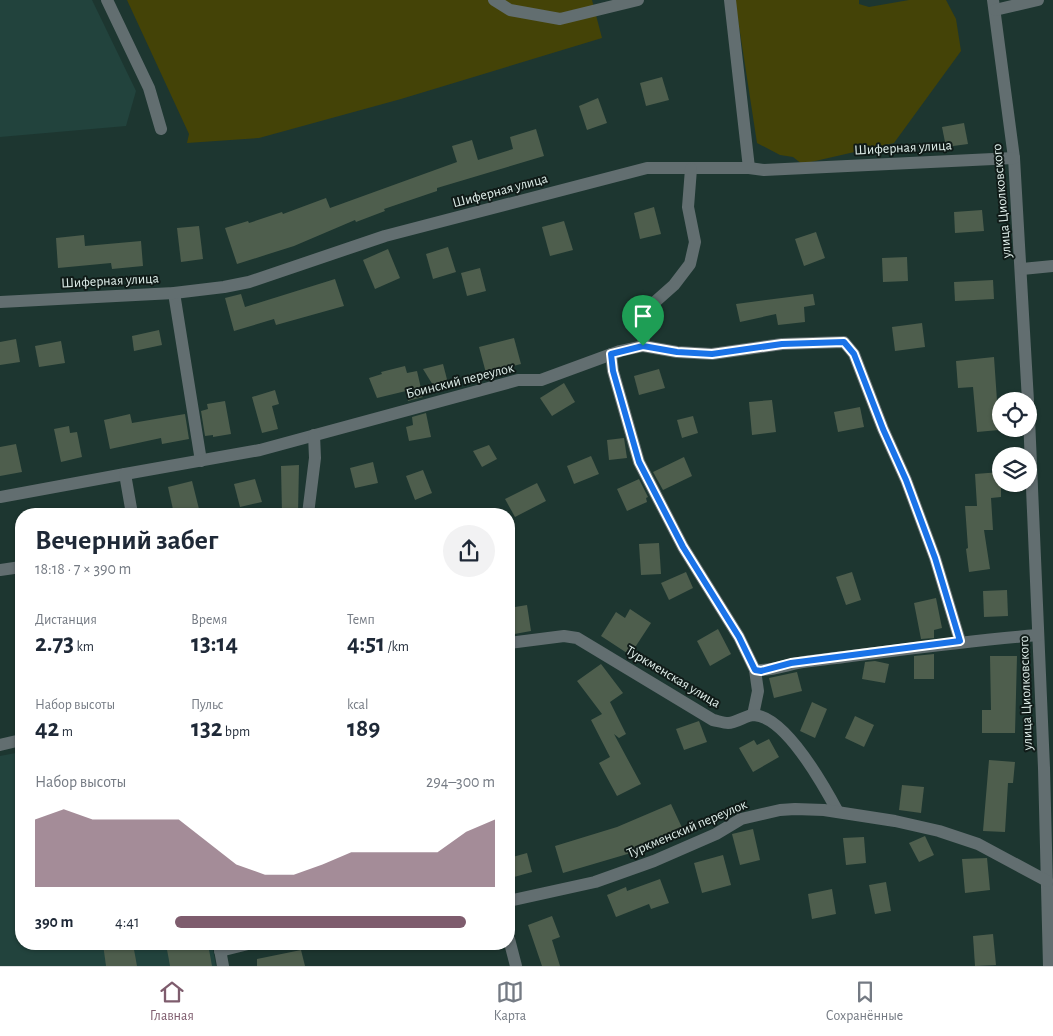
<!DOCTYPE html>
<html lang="ru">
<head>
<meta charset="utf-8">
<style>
	body { margin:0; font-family:"Alegreya Sans",sans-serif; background:#f2f2f3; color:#1f2937; height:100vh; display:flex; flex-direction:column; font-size:19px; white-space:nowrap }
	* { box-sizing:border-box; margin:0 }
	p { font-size:16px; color:#747a83 }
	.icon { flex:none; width:28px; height:28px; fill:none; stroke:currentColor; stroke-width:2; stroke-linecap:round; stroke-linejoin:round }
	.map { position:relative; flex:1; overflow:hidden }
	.panel { position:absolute; left:15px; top:508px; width:500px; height:442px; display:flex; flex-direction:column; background:#fff; border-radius:20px; box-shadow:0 1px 4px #0004 }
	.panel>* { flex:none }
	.fabs { position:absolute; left:992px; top:392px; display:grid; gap:10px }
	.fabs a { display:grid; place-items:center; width:45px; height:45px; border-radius:50%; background:#fff; box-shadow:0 1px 4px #0004; font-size:25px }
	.pin { position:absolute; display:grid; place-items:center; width:42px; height:42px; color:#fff; margin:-51px -21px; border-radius:50% 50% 50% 0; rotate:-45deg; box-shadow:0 0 5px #0007 }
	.pin .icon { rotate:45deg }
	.round { display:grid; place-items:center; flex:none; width:52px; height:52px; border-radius:26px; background:#f2f2f3 }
	.overview { display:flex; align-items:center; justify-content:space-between; height:85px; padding:0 20px }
	h1 { font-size:28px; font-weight:700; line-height:38px }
	.stats { display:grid; grid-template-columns:repeat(3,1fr); gap:8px; height:85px; padding:5px 20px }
	.stats div { display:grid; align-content:center }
	.stats b { font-size:25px; font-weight:700 }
	.stats small { font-size:14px; font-weight:400 }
	.stats p { font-size:14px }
	.chart { height:140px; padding:10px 20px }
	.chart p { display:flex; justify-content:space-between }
	.chart svg { width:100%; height:90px; margin-top:5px; fill:#7e5c6d; opacity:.7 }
	ul { padding:0 20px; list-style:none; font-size:16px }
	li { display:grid; grid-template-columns:80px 60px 1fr; align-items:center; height:38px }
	li i { height:12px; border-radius:6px; background:#7e5c6d }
	.tabs { display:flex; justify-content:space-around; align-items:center; height:70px; border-top:1px solid #e0e1e3; background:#fff; font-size:14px; color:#747a83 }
	.tabs a { display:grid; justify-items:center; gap:2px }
	.tabs .on { color:#7e5c6d }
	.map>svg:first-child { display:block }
	.built { fill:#22433d }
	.green { fill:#444307 }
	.building { fill:#4e5e4d }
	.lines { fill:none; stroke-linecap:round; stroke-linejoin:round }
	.minor { stroke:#626e70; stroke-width:12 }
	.route-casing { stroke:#fff; stroke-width:10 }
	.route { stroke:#1a73e8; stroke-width:6 }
	.labels { text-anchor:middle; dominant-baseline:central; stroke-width:4; stroke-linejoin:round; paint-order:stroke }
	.street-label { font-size:14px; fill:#dfeeea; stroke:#101b18 }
</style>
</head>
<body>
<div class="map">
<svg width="1053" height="966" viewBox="0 0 1053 966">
	<rect width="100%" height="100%" fill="#1d3630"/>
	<g class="built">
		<path d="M0,0H92L136,91L126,126L0,137Z"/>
		<path d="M21,752V944H212L216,966H0V756Z"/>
	</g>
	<g class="green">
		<path d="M127,0H592L602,38L401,99L259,138L187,143L189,134Z"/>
		<path d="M735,0H859V4L869,7L909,0H946L956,19L961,51L894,143L802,164L793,157L780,155L757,143Z"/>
	</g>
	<g class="building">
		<path d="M662,77L669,100L646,106L640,83Z"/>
		<path d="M598,98L607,123L587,130L579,106Z"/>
		<path d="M964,123L968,144L946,147L942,127Z"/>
		<path d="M536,129L544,156L437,188V191L384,209L385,211L356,222L355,220L294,246L237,264L225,228L248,221L249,223L282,212L283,214L326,198L330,208L457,162L452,146L472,140L478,160L513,149L510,137Z"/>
		<path d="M654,207L661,234L640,239L634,213Z"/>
		<path d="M982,210L984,231L955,233L954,212Z"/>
		<path d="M564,221L573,250L550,256L542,227Z"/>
		<path d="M199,226L203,259L181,262L177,228Z"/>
		<path d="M816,232L825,258L804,266L795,239Z"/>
		<path d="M84,235L85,246L141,241L143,266L112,269L111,263L58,268L56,238Z"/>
		<path d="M448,247L456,272L433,279L426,254Z"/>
		<path d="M388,249L400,278L375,289L363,260Z"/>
		<path d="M907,257L908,281L883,282L882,258Z"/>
		<path d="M480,268L486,291L467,296L461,273Z"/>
		<path d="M335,279L344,306L276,325L274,319L234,331L225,298L241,294L245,307Z"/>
		<path d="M993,280L994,299L955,301L954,282Z"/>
		<path d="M813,294L815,305L804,307L805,322L778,325L776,314L740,322L736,304Z"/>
		<path d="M922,323L925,347L895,351L892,327Z"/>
		<path d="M159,330L162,345L134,351L132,336Z"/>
		<path d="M514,338L521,364L486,373L479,347Z"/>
		<path d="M16,339L20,362L0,365V342Z"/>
		<path d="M61,341L65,363L39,367L35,346Z"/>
		<path d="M994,357L999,430L977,432L973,387L958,388L956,361Z"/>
		<path d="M443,364L449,387L436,390L423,369Z"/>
		<path d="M405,366L407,373L417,371L423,397L408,401L406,391L377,398L369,378L382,374L381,372Z"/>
		<path d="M659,369L665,388L639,395L634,376Z"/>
		<path d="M564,383L575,402L552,416L540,398Z"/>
		<path d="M275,390L279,404L272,406L278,429L262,433L252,397Z"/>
		<path d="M772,400L776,432L752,435L749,402Z"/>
		<path d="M225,401L231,434L213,437V435L205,436L201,411L208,409L207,404Z"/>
		<path d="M860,407L864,427L838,432L834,412Z"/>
		<path d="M426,413L431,437L409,441L406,427L413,425L412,417Z"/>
		<path d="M130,414L132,423L185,414L189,439L162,444L161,438L110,449L104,420Z"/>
		<path d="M693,416L698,433L682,438L677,420Z"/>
		<path d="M69,426L70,433L77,432L82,457L61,462L54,429Z"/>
		<path d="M624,438L627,458L609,460L607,440Z"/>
		<path d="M16,444L22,472L0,476V447Z"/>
		<path d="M489,445L497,459L482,467L473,451Z"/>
		<path d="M591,456L599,474L574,484L567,466Z"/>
		<path d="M684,457L692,476L663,490L653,472Z"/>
		<path d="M373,462L378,483L355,488L350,468Z"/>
		<path d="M299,465L298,514H282L281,466Z"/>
		<path d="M423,470L432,493L415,500L406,476Z"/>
		<path d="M1001,472V497L991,498L993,530H984L990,569L969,572L966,549L968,548L965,506H977L975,474Z"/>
		<path d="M255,479L262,502L240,507L234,484Z"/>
		<path d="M639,479L648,497L646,498L647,502L627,511L617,489Z"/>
		<path d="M192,481L199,509L174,514L168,487Z"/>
		<path d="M537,483L546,501L515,517L505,499Z"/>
		<path d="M659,543L661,574L641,575L639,544Z"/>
		<path d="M686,572L693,588L669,600L661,583Z"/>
		<path d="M852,572L861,600L846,605L836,577Z"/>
		<path d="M1007,590L1008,616L984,617L983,591Z"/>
		<path d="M936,598L942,628L934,630V638L921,639L914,603Z"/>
		<path d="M527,605L531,631L509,635V608Z"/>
		<path d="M630,609L651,623L630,655L601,636L616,612L625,618Z"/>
		<path d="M718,629L731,654L710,666L697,641Z"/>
		<path d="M934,654V679H914V656Z"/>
		<path d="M990,656H1017L1015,733H982V710H991Z"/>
		<path d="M875,661L889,664L885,683L862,679L865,662Z"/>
		<path d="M601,664L623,693L610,702L626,734L619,738L614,734L641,784L617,796L599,763L610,757L591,720L602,714L577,681Z"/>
		<path d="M797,672L802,691L774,698L769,678Z"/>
		<path d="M812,702L827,709L815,738L800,731Z"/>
		<path d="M855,716L874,725L864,747L845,738Z"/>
		<path d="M699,721L707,742L684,750L676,729Z"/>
		<path d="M769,739L779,757L753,772L739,748L754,740L757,745Z"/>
		<path d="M989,760L1015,762L1013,783H1008L1005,832L983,831Z"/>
		<path d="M902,785L924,787L921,813L899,810Z"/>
		<path d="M671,804L685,834L659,846L658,845L563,873L555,846L617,827Z"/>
		<path d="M753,829L760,860L740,865L732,834Z"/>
		<path d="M925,836L934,855L919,862L909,843Z"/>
		<path d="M864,837L866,863L846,865L843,838Z"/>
		<path d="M527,853L532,872L514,877L509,858Z"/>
		<path d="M723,855L731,885L702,893L694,863Z"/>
		<path d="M987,858L990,890L965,893L962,859Z"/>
		<path d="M660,879L669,903L651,909L649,904L616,917L607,895L626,887L627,891Z"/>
		<path d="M886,882L891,911L875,914L869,885Z"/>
		<path d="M832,889L836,914L812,919L808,894Z"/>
		<path d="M552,916L560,937L552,940L560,966H542L528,925Z"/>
		<path d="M993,934L996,965L975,966L973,936Z"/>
		<path d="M103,944H133L137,966H106Z"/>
		<path d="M166,944H208L212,966H170Z"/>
		<path d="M301,950L305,966H257V959Z"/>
	</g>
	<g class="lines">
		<g class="minor">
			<path d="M107,0L149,88L161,129"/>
			<path d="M494,0L510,10L560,19L638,0"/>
			<path d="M730,0L749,168"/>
			<path d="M993,0L1014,158L1028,401"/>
			<path d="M995,10L1038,0"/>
			<path d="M1022,269L1053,266"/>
			<path d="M174,293L201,461"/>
			<path d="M0,302L174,293L224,287L249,282L385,236L647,168H749L764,170L1014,158"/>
			<path d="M643,346L645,325L656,301L674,285L690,264L695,242L688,207L691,169"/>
			<path d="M611,354L613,371L639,462L683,547L739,637L755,670L758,691L753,715"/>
			<path d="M1029,418L1044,768L1049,966"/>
			<path d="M0,497L125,474"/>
			<path d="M132,514L125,474L260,450L518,380H541L620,351L643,346L677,352L712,354L782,344L844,342L854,354L883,429L906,480L935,558L960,641"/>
			<path d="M308,514L315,458L314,435"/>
			<path d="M0,570L21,567"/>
			<path d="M509,643L564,636L577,638L713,720C718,721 724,723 728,723C737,723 746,715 754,715C786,717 824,786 838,812"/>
			<path d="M755,670C770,672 794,662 811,661C887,652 962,641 1038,635"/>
			<path d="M0,745L21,740"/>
			<path d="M509,901L595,882L654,861L716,834L741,819L780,810L795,809L824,810L895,821L939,831L978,844L1047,881"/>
			<path d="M509,939L516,966"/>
			<path d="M219,944L223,966"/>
			<path d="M220,951L248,944"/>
		</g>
	</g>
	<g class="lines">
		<g class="route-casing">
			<path id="route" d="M844,342L854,354L883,429L906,480L935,558L960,641L791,663L761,671L755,670L739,637L683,547L639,462L613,371L611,354L643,346L677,352L712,354L782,344Z"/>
		</g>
		<use href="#route" class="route"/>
	</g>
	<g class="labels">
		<g class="street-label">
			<text transform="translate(903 148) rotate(-3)">Шиферная улица</text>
			<text transform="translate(500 191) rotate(-15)">Шиферная улица</text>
			<text transform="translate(1002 201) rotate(-95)">улица Циолковского</text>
			<text transform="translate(110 281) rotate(-3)">Шиферная улица</text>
			<text transform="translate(460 381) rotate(-14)">Боинский переулок</text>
			<text transform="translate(673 677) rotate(31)">Туркменская улица</text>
			<text transform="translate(1026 693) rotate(-92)">улица Циолковского</text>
			<text transform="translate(687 829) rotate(-23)">Туркменский переулок</text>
		</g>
	</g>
</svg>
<div class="fabs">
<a><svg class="icon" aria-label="locate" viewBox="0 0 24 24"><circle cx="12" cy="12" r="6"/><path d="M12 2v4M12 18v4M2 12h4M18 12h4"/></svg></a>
<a><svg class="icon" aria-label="layers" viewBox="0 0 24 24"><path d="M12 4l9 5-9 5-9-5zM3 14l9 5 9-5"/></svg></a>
</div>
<div class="pin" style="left:643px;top:346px;background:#1e9e55"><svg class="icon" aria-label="arrive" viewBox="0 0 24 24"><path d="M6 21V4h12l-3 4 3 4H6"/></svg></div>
<section class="panel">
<div class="overview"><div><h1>Вечерний забег</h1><p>18:18 · 7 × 390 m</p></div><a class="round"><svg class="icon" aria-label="share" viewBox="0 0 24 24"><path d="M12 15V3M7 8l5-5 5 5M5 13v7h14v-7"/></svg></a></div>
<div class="stats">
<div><p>Дистанция</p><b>2.73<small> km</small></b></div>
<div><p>Время</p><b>13:14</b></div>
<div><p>Темп</p><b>4:51<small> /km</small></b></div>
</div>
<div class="stats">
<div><p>Набор высоты</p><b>42<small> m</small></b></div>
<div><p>Пульс</p><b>132<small> bpm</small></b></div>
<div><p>kcal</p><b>189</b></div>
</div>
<div class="chart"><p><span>Набор высоты</span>294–300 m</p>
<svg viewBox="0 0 160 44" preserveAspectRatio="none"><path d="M0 44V11L10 6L20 11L30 11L40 11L50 11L60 22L70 33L80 38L90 38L100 33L110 27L120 27L130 27L140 27L150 17L160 11V44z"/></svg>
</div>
<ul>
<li><b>390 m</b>4:41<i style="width:91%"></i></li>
</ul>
</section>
</div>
<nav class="tabs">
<a class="on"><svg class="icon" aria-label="home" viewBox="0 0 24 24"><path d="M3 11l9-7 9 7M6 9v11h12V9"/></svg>Главная</a>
<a><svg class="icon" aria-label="map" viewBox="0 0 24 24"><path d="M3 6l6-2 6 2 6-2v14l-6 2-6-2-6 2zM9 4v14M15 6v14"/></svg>Карта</a>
<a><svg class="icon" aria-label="saved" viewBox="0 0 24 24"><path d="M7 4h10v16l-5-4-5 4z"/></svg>Сохранённые</a>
</nav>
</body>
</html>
